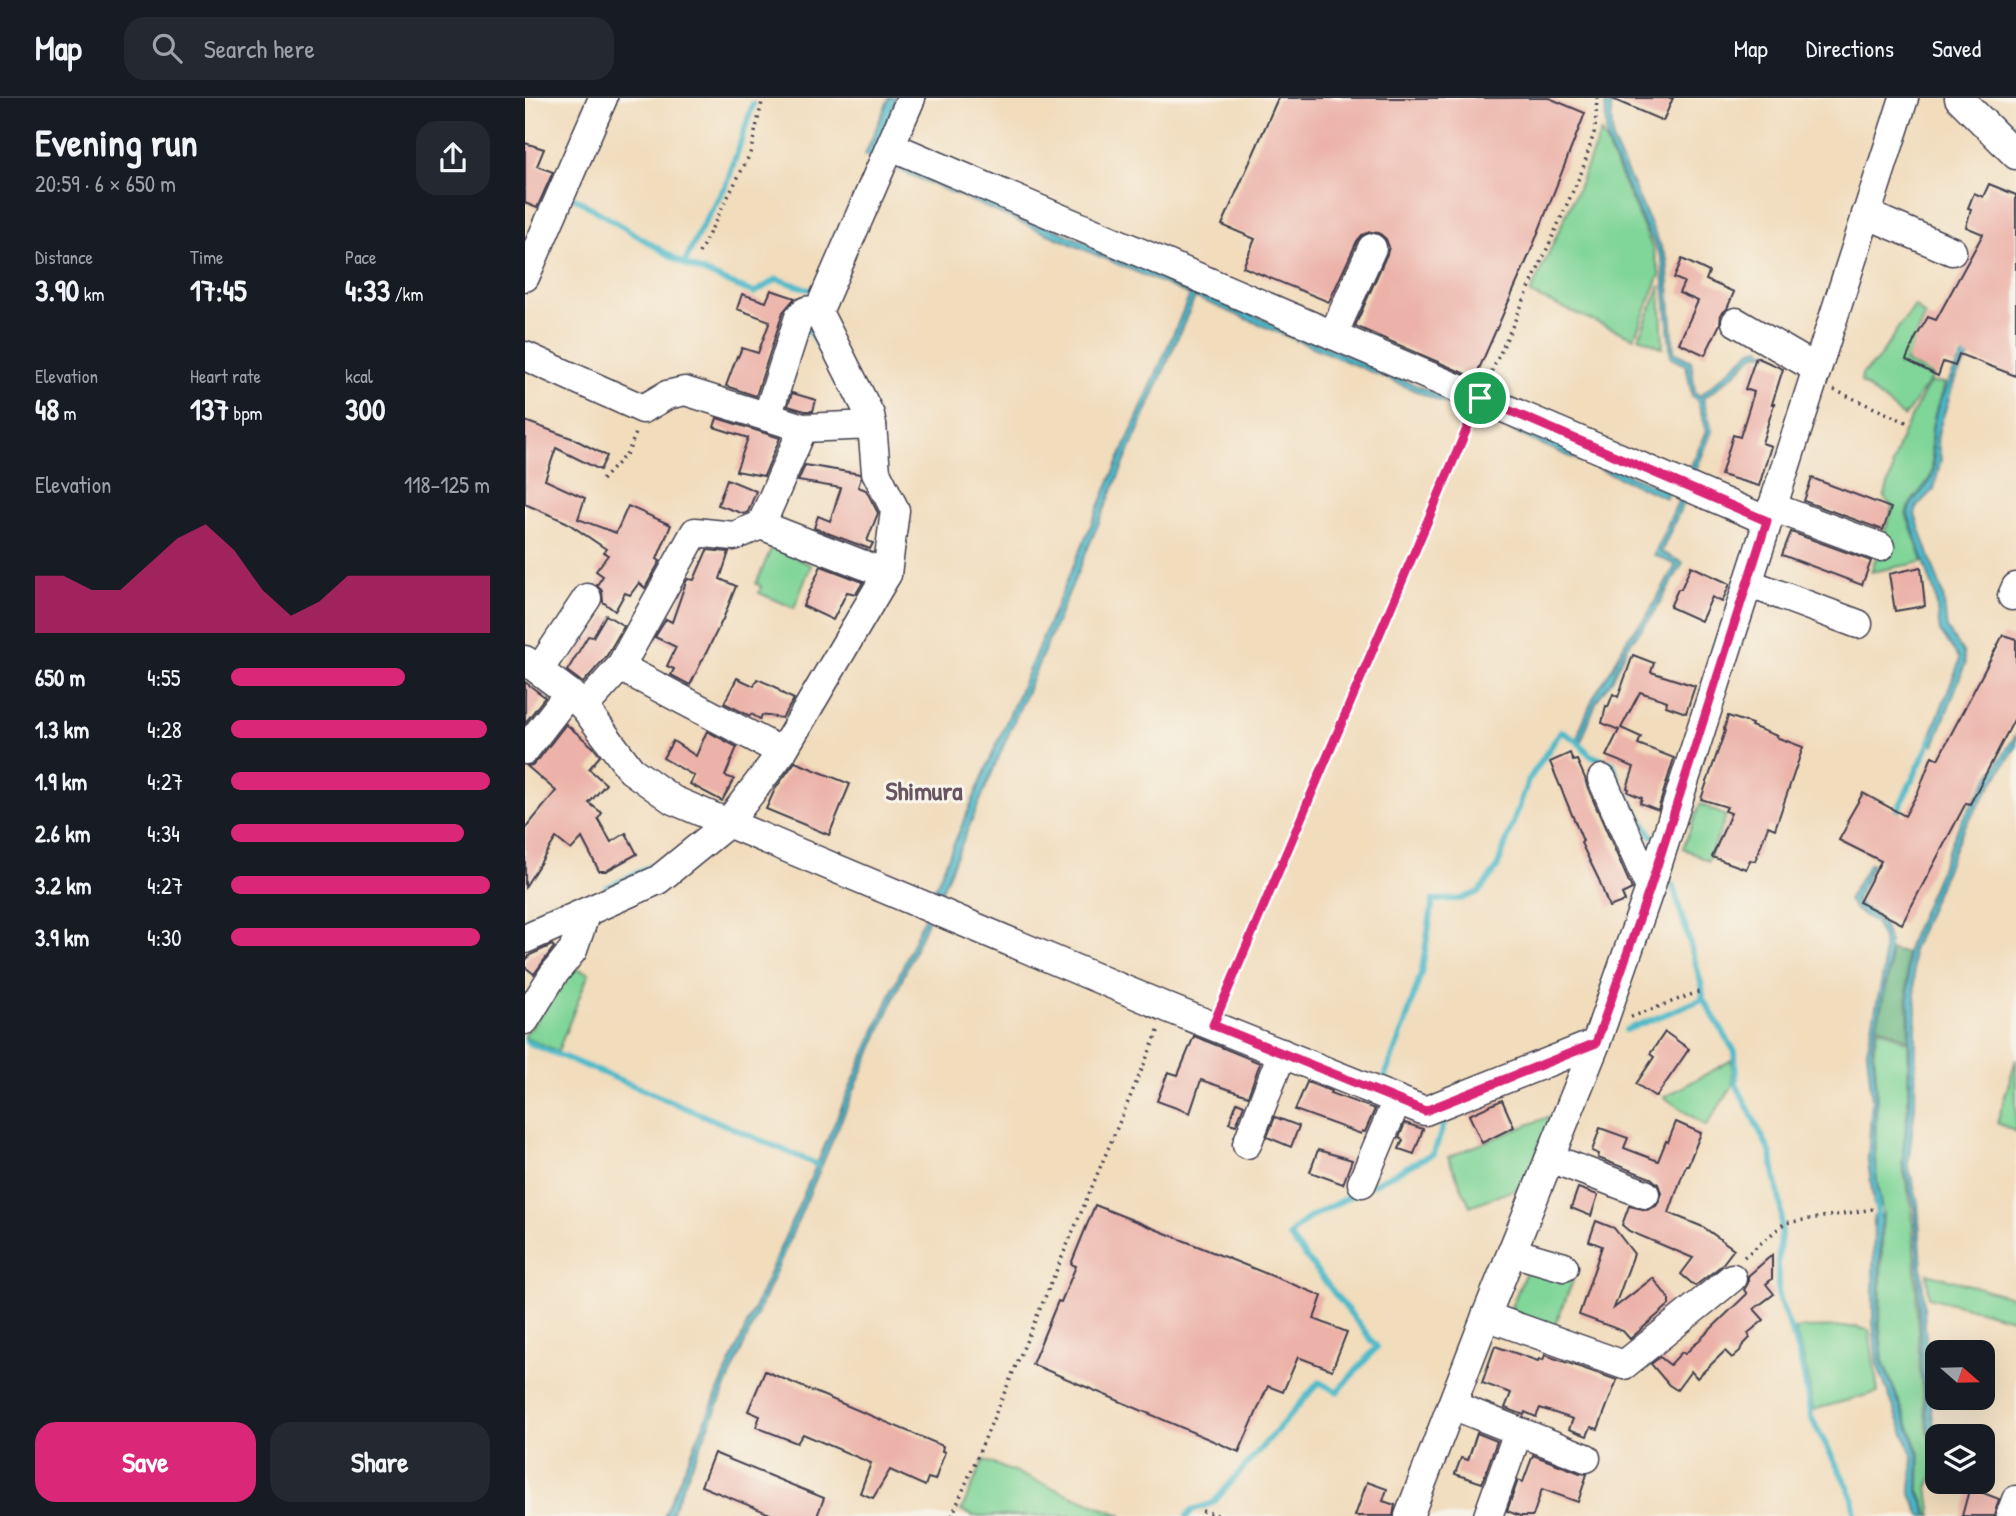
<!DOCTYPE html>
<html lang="en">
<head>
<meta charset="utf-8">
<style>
	body { margin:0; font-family:"Patrick Hand",sans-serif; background:#242831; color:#f1f3f6; height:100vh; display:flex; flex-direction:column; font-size:26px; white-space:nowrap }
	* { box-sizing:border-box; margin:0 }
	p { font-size:23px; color:#9ea1a6 }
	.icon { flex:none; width:38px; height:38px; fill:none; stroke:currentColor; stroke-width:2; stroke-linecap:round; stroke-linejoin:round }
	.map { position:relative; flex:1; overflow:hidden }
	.details { display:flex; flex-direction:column; background:#171b24; width:525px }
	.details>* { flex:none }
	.needle { width:46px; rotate:110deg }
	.fabs { position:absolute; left:1400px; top:1242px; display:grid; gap:14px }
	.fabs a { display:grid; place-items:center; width:70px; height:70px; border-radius:14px; background:#171b24; box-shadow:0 7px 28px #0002; font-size:35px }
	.pin { position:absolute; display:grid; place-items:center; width:60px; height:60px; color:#fff; margin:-30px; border:4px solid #fff; border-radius:50%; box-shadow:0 2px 7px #0007 }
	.round { display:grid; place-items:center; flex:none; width:74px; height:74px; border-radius:21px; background:#242831 }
	.summary { display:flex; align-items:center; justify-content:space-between; height:119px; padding:0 35px }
	h1 { font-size:38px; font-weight:700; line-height:52px }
	.figures { display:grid; grid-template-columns:repeat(3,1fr); gap:10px; height:119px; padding:7px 35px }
	.figures div { display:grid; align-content:center }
	.figures b { font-size:30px; font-weight:700 }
	.figures small { font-size:19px; font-weight:400 }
	.figures p { font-size:19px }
	.chart { height:196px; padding:14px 35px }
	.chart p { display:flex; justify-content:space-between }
	.chart svg { width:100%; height:126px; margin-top:7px; fill:#db2777; opacity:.7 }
	.button { display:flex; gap:14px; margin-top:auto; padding:14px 35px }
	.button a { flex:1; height:80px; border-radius:21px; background:#db2777; color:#fff; font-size:28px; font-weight:700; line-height:80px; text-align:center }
	.button a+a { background:#242831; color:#f1f3f6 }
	ul { padding:0 35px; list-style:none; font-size:23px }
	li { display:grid; grid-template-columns:112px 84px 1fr; align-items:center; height:52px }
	li i { height:18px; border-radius:9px; background:#db2777 }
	header { display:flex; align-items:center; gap:42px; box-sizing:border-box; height:98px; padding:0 35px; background:#171b24; border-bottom:2px solid #363941 }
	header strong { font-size:33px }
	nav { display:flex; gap:38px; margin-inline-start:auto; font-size:24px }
	.search { width:490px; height:63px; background:#242831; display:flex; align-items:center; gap:18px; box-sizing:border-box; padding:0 24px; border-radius:21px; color:#9ea1a6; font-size:26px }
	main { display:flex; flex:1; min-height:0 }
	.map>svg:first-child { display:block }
	.green { fill:#80d598; stroke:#517c6a; stroke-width:2 }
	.forest { fill:#68b680; stroke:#456c5e; stroke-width:2 }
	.water { fill:#4ebac9; stroke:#386e82; stroke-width:2 }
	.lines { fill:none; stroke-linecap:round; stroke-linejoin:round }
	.stream { stroke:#4ebac9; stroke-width:6 }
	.building { fill:#ecb2a9 }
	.minor-casing { stroke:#413e4e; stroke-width:31 }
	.path { stroke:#413e4e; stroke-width:3.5; stroke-dasharray:2 5; stroke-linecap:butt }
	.minor { stroke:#fff; stroke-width:28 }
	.route-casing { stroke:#fff; stroke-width:14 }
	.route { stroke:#db2777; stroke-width:9 }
	.labels { text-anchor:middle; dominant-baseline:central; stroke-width:6; stroke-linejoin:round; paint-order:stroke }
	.quarter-label { font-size:26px; font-weight:bold; fill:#695462; stroke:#f7f3e8 }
</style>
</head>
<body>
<header>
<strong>Map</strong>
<div class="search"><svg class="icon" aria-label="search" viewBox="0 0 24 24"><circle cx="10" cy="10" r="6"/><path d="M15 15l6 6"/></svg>Search here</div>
<nav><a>Map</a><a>Directions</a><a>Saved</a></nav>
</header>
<main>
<section class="details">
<div class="summary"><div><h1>Evening run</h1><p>20:59 · 6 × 650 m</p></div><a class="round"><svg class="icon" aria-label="share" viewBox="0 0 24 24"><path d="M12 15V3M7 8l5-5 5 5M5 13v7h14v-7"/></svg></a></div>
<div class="figures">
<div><p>Distance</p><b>3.90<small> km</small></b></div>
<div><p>Time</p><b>17:45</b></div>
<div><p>Pace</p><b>4:33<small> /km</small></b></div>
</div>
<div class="figures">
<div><p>Elevation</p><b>48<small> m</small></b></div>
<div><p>Heart rate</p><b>137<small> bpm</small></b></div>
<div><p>kcal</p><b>300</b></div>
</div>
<div class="chart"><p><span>Elevation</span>118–125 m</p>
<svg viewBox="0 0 160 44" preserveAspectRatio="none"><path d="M0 44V24L10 24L20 29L30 29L40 20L50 11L60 6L70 15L80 29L90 38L100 33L110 24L120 24L130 24L140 24L150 24L160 24V44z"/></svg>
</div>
<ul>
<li><b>650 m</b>4:55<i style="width:67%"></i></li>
<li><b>1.3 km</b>4:28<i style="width:99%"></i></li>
<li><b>1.9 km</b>4:27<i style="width:100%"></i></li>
<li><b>2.6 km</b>4:34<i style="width:90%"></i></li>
<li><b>3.2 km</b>4:27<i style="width:100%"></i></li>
<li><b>3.9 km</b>4:30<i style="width:96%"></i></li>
</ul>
<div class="button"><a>Save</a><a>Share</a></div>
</section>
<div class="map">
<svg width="1491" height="1418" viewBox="0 0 1491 1418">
	<rect width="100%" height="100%" fill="#f7f3e8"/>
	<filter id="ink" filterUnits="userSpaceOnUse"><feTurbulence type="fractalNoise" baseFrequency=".0143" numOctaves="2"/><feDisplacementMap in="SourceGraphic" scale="14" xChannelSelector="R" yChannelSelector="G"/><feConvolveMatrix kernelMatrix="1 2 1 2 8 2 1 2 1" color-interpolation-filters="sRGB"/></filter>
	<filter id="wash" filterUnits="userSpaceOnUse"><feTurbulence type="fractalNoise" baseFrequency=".00686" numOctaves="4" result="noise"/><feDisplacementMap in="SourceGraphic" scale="28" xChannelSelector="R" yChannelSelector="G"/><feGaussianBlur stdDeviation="1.57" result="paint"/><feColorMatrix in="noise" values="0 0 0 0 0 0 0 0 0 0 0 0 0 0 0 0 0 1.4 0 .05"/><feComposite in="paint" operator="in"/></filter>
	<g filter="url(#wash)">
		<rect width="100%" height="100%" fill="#f1dcbc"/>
		<g class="green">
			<path d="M1076,34L1128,151L1135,177L1109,240L1005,196L1052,93Z"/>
			<path d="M1135,188L1138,250L1114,239Z"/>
			<path d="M1390,208L1400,218L1381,264L1408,278L1379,319L1336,284L1337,276L1352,263L1373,230Z"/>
			<path d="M1405,285H1420C1414,302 1407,321 1406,340C1405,351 1409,361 1407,373C1403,391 1386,397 1381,416L1398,464L1346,474L1368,409L1359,400L1368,371L1367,368C1375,338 1389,312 1405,285Z"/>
			<path d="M249,444L276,453L273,461L286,467L269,510L234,495L236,488L231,486Z"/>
			<path d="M1175,706L1201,718L1183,763L1158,750Z"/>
			<path d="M46,869L64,875L33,953L0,940V936L6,930Z"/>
			<path d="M1353,930L1383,944V1006L1377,1066L1387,1110L1395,1276L1401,1325L1411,1368L1403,1391L1407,1418H1405L1394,1392L1395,1355L1358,1263L1355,1227L1358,1117L1352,1087L1350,1059L1352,992L1349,948Z"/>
			<path d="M1491,961V1034L1472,1025Z"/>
			<path d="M1207,962L1208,987L1181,1028L1139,999Z"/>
			<path d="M1028,1017L997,1089L945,1108L923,1059Z"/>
			<path d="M1002,1171L1048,1183L1027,1235L982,1219Z"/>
			<path d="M1402,1175L1491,1200V1222L1404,1199Z"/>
			<path d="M1330,1229L1344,1232L1353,1294L1288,1312L1282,1274L1270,1232L1276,1230Z"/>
			<path d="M459,1362L598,1418H448L436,1413Z"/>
		</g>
		<path class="forest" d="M1365,852L1381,855L1384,942L1352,927L1365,870Z"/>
		<g class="water">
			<path d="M364,0H371L350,61L340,57Z"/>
			<path d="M1080,0H1085L1088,44L1142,162L1149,254L1166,263L1170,294L1175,298L1227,252L1235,250L1244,255L1231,256L1226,259L1213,273L1178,301L1187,333L1167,382L1161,379L1182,333L1172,302L1167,298L1161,267L1146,260L1137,161L1120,128L1082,44Z"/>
			<path d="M370,62L941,309L938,313L670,199L414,799L407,797L665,197L367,69Z"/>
			<path d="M1442,251L1448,253L1430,281L1414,331L1412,343L1416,361L1409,391L1392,408L1390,417L1418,497L1422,531L1438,554L1440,566L1409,647L1403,644L1434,565V560L1415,533L1410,496L1383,416C1386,398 1404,392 1408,375C1411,363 1407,354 1407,342C1406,312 1427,275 1442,251Z"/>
			<path d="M964,317L1144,394L1141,400L962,323Z"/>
			<path d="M1155,399L1160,401L1136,454L1158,465L1127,518L1103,548L1087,582L1072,602L1055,646L1052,643L1055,631L1069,598L1088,569L1102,541L1123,516L1151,467L1129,457Z"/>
			<path d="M1491,637V649L1438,731L1387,852L1391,914L1390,1007L1383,1066L1393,1105L1402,1263L1407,1315L1412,1346V1367L1403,1324L1397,1279L1390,1110L1378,1065V1054L1385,1007V918L1382,855L1384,845L1435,725Z"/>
			<path d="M1345,765L1348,766L1330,803L1352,819L1359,829L1364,845V869L1347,948L1351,990L1349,1059L1355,1108H1349L1343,1062L1347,1002L1342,952L1359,872L1358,841L1350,824L1331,812L1323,802Z"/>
			<path d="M400,817L404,819L145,1418H139Z"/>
			<path d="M1356,1117L1353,1228L1357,1263L1394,1356L1393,1393L1403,1418H1396L1386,1396L1388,1359L1352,1266L1348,1222L1349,1118Z"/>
		</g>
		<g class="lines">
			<g class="stream">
				<path d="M50,100L159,166L229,195L252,181L289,193"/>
				<path d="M159,166L174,134L202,85L228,6"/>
				<path d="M282,225V228L303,264"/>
				<path d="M1369,720L1408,638"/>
				<path d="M1148,787L1177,888L1178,901L1210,954L1211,986L1246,1056L1256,1109V1137L1253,1163V1199L1269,1240L1278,1272L1286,1319L1323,1389L1327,1399L1330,1418"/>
				<path d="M81,790L137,763"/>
				<path d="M1101,932L1178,901"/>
				<path d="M2,944L117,991L291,1066"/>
				<path d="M858,983L880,926L897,872L908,802L936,801L954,794L972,770L1003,683L1036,633L1052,643L1065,657L1088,666L1095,687L1127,738"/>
				<path d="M845,1088L909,1055L920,1023L934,1014"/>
				<path d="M1351,1100L1353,1124"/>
				<path d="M662,1418L667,1412L688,1405L794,1284L812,1294L852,1249L764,1138L782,1121L835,1093"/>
			</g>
		</g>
		<g id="blocks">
			<g class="building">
				<path d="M753,0H1024L1060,15L1005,155L950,280L830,228L862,156L864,149L861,141L854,135L845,134L837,137L832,143L804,204L718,169L730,141L697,127Z"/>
				<path d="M1085,0H1148L1138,23Z"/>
				<path d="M0,45L19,51L12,68L28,74L12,110L0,105Z"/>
				<path d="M1464,86L1491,97V278L1434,256L1430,268L1418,264L1413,278L1381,262L1390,241L1403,219L1411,222L1458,136L1441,129L1446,111L1443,110L1449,95L1458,99Z"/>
				<path d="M1157,161L1184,174L1181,182L1209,194L1202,211L1196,216L1195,226L1180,257L1154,245L1173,203L1154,195L1159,184L1149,180Z"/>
				<path d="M246,192L270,200L258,214L231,298L201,288L212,258L213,259L217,250L233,255L245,223L212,211L217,196L241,204Z"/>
				<path d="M1231,259L1258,271L1247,306H1249L1237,345L1246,348L1234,388L1196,377L1208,337L1215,339L1229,294L1220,291Z"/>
				<path d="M267,295L291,302L288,313H280L263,308Z"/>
				<path d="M192,320L255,340L239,378L211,373L223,340L189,329Z"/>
				<path d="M0,323L49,341L82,358L75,372L31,350L20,382L60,400L53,421L91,435L103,408L146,427L132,461L135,463L120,490L114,485L105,497L100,495L90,513L78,504L77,493L72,487L78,478L71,473L83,457L79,454L81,451L41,424L0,406Z"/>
				<path d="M280,367L335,376L336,380L333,389L341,392L353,415L342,443L348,445L345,451L289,430L293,418L305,423L316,390L273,383Z"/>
				<path d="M1287,380L1366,410L1358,432L1279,403Z"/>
				<path d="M202,381L231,393L223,414L219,416L193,407Z"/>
				<path d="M1266,434L1346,463L1337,487L1257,457Z"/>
				<path d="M182,452L204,454L195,481L211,488L198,521L165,587L146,577L149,571L142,568L151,549L130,539L141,521L147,524L161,484L163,481L169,482Z"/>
				<path d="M296,468L338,484L331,496L322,494L308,522L278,508Z"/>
				<path d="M1166,468L1205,486L1197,504L1187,499L1176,523L1145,509L1153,491H1156Z"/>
				<path d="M1396,469L1400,508L1370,513L1364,476Z"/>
				<path d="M81,517L99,528L81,559L58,585L42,573L63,538L68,539Z"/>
				<path d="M1478,537L1491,541V618L1445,706L1441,705L1377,826L1334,804L1356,763L1314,742L1324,724L1322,723L1338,695L1380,718L1393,694L1407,658L1413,661Z"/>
				<path d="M1108,557L1129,565L1126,574L1170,588L1161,615L1141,608L1142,603L1115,594L1096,630L1116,639L1113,646L1149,660L1133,712L1115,705L1117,700L1103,694L1104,691L1102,690L1109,669L1081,658L1094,632L1077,625L1081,608L1083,609L1088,596L1093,599Z"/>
				<path d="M212,580L229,588L232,581L249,588L258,596L269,601L257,620L237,617L235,621L226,616L225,618L199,605Z"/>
				<path d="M0,584L20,599L0,625Z"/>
				<path d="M1203,618L1227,626L1226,628L1252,638L1251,639L1278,649L1250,731L1243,728L1230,763L1225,762L1221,771L1187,759L1206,715L1200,713L1202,709L1176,701L1200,633L1199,631Z"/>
				<path d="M41,626L68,649L75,658L64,671L81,686L64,705L77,715L73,721L86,744L101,735L112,756L81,773H74L57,740L46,752L31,740L0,789V731L31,693L2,668L7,667L13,662Z"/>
				<path d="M182,633L212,649L200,678L209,681L197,703L165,686L169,678L138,660L148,643L171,658Z"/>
				<path d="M1045,655L1048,663L1052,662L1060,680L1062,688L1107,791L1097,796L1100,803L1084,809L1074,782L1056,745L1058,743L1025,664Z"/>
				<path d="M270,664L325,686L304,737L241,711L250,691Z"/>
				<path d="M27,847L29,849L9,876L0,869V863L5,857Z"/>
				<path d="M1140,934L1164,951L1131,999L1111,986L1129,959L1125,956Z"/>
				<path d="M669,938L735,965L723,998L676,982L665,1015L632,1003L643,974L653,977Z"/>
				<path d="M782,984L806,993L805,995L850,1011L840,1034L837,1033L836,1036L770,1012Z"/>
				<path d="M977,1002L989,1029L957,1045L944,1017Z"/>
				<path d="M712,1004L719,1007L711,1027L704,1025Z"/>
				<path d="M750,1019L774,1028L766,1049L742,1039Z"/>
				<path d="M1151,1024L1176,1035L1163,1067H1161L1144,1115L1178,1129L1209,1151L1196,1168L1170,1188L1156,1176L1168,1160L1104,1133L1097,1127L1104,1108L1122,1112L1131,1108L1135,1102L1136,1094L1133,1086L1126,1080L1073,1060L1074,1056L1067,1053L1075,1030L1103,1040L1099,1050L1133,1063L1141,1043L1143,1044Z"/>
				<path d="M880,1025L898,1031L889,1056L874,1051L878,1042L874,1040Z"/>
				<path d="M793,1052L827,1062L818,1086L785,1074Z"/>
				<path d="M1053,1090L1073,1097L1066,1118L1046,1110Z"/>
				<path d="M570,1107L797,1198L789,1221L822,1234L807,1272L773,1259L758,1294L743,1288L714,1354L507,1266L533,1203L536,1204L551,1168L546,1166Z"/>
				<path d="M1071,1123L1089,1130L1109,1156L1089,1210L1128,1180L1144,1201V1207L1105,1241L1098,1233L1054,1217L1077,1148L1064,1143Z"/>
				<path d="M1247,1157V1181L1241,1186L1249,1196L1229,1211L1239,1222L1223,1235L1225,1240L1217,1248L1215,1253L1207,1260L1200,1253L1172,1280L1166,1273L1152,1292L1144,1287L1126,1266L1135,1259L1145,1267L1157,1254L1160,1256L1222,1196L1219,1192L1223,1185V1178Z"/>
				<path d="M970,1248L1013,1263L1014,1261L1018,1262L1020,1257L1092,1282L1073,1331L1066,1329L1062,1338L1044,1331L1048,1321L1015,1310L1011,1319L1000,1314L999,1317L980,1310L986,1295L957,1285Z"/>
				<path d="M240,1273L418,1348L417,1353L420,1354L410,1382L403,1380L400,1388L365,1372L348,1400L335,1395L346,1365L278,1336L272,1345L231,1329L235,1318L223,1313Z"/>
				<path d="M952,1335L972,1343L957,1385L930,1376L936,1360L943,1362Z"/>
				<path d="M189,1355L299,1400L292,1418H250L176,1388Z"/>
				<path d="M1008,1357L1055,1375L1062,1376L1053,1404L1017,1391L1008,1418H995L982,1413L993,1382L998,1384Z"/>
				<path d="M842,1384L862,1391L858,1403L870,1407L868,1418H830Z"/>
				<path d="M1448,1391L1474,1401L1469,1418H1437L1444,1392L1447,1394Z"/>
			</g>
		</g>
	</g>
	<g filter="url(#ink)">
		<use href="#blocks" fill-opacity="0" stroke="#413e4e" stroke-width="2"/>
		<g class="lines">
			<g class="minor-casing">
				<g id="minor">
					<path d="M1434,0L1491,57"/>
					<path d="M366,48L1243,423"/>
					<path d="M1341,116L1427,153"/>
					<path d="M0,179L78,0"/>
					<path d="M1211,224L1292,271"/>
					<path d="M808,237L847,150"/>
					<path d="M0,258L118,311L142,297L160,293L278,330L347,327L351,374L370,412L362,476L257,654L202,726L133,782L0,841"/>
					<path d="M242,319L274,219C280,211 285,211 293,214"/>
					<path d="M347,327L345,317L293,214L386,0"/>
					<path d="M1247,409L1355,449"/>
					<path d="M236,427L278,330"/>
					<path d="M1223,485L1333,526"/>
					<path d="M1487,498L1491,489"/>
					<path d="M0,562L44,595L59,609L106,672L148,702L643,910L900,1013L1071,945"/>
					<path d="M95,569L257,654"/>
					<path d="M14,572L62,500"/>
					<path d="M59,609L95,569L170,434L209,438L236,427L362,476"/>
					<path d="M0,652L44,595"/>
					<path d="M1077,681L1125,790"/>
					<path d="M0,922L28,877L48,852L61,814"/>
					<path d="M722,1046L757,955"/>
					<path d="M1025,1060L1120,1096"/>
					<path d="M837,1085L872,1002"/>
					<path d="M987,1154L1039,1169"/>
					<path d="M961,1218L1099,1267L1207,1180"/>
					<path d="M927,1307L1061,1360"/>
					<path d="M884,1418L961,1218L1071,945L1125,790L1379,0"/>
					<path d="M963,1418L993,1334"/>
					<path d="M1485,1418L1491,1402"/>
				</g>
			</g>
			<g class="path">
				<path d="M174,155L225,56L238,0"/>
				<path d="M964,280L1057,73L1070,32L1072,0"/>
				<path d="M1309,292L1383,325"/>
				<path d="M77,382L103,354L112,333"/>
				<path d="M696,908L947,319"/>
				<path d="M1106,919L1176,893"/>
				<path d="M1219,1159L1260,1125L1348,1111"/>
				<path d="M677,1413L696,1418"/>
				<path d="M427,1418L634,931"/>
			</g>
			<use href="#minor" class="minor"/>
		</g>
	</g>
	<g class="lines" filter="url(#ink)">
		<g class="route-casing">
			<path id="route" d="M955,300L1242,423L1125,790L1071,945L900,1013L688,927Z"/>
		</g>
		<use href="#route" class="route"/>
	</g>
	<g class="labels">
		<g class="quarter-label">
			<text x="399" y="692">Shimura</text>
		</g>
	</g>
</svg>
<div class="fabs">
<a><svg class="needle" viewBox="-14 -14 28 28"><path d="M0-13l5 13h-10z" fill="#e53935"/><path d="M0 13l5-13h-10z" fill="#9ea1a6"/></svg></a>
<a><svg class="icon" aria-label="layers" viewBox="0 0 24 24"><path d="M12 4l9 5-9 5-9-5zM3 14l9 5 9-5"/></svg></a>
</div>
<div class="pin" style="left:955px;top:300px;background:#1e9e55"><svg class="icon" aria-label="arrive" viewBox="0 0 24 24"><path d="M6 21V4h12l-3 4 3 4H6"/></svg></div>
</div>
</main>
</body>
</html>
